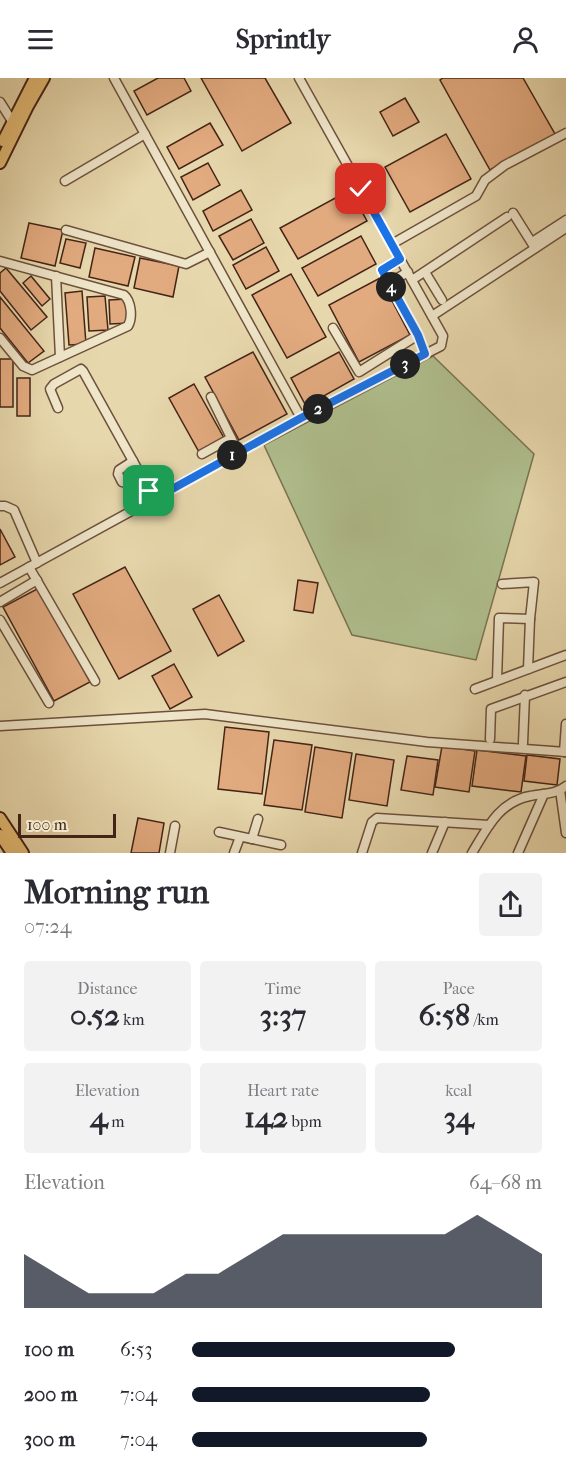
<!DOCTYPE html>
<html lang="en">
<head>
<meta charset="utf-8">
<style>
	body { margin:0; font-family:"IM FELL French Canon",serif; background:#f2f2f3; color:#2b2b33; height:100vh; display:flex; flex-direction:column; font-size:22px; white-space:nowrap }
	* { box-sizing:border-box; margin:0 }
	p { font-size:20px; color:#7c7c81 }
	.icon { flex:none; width:33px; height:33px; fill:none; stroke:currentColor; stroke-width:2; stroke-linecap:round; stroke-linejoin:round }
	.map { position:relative; height:775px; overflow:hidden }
	.drawer { display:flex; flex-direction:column; background:#fff; flex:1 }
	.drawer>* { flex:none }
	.scale { position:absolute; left:18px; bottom:15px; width:98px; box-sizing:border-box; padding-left:6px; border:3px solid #442417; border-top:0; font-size:16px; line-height:21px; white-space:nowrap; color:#442417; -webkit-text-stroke:4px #efe5c9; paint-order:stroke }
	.pin { position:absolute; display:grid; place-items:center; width:51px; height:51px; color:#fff; margin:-26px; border-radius:12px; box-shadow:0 3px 9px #0006 }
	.km { position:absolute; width:30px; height:30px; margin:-15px; border-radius:50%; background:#222; color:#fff; font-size:16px; line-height:30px; text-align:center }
	.round { display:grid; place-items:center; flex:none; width:63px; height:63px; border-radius:6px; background:#f2f2f3 }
	.summary { display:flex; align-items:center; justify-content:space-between; height:102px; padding:0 24px }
	h1 { font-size:33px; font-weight:700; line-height:45px }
	.stats { display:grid; grid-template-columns:repeat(3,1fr); gap:9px; height:102px; padding:6px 24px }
	.stats div { display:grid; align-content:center; border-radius:6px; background:#f2f2f3; text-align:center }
	.stats b { font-size:30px; font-weight:700 }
	.stats small { font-size:16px; font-weight:400 }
	.stats p { font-size:16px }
	.chart { height:168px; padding:12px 24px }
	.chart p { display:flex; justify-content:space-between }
	.chart svg { width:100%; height:108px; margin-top:6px; fill:#111827; opacity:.7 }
	ul { padding:0 24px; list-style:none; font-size:20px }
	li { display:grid; grid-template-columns:96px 72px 1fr; align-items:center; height:45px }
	li i { height:15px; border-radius:8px; background:#111827 }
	header { display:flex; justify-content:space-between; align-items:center; height:78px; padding:0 24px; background:#fff; font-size:27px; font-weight:700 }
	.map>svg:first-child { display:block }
	.green { fill:#b0bf8e; stroke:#7a7252; stroke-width:1.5 }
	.building { fill:#e2aa7f; stroke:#442417; stroke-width:1.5 }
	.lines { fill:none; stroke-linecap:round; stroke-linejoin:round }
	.minor-casing { stroke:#6d513c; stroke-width:11 }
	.major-casing { stroke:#442417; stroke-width:14 }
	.minor { stroke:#efe5c9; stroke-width:8 }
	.major { stroke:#e4bc76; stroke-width:10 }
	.route-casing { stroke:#fff; stroke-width:12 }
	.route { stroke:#1a73e8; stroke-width:8 }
</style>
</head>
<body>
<header><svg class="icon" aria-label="menu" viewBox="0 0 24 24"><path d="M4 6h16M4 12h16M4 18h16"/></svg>Sprintly<svg class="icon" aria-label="person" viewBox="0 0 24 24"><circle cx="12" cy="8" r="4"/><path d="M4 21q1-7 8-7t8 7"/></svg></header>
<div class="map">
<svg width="566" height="775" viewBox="0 0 566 775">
	<rect width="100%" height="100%" fill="#e7d7ac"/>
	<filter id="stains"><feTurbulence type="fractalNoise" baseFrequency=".00333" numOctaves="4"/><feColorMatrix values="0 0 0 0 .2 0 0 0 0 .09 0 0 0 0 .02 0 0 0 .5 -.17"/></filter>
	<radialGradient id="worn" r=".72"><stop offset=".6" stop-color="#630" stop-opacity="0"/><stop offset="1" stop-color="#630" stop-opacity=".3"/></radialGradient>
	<path class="green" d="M433,278L534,376L476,582L352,557L264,367Z"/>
	<g class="building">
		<path d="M158,0H184L191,13L147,37L134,13Z"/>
		<path d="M201,0H265L291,45L242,73Z"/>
		<path d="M443,0H523L555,56L490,92L440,2Z"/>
		<path d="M405,20L419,44L393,58L380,34Z"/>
		<path d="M210,45L223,67L179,91L167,69Z"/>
		<path d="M446,56L471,101L410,134L385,89Z"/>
		<path d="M208,85L220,107L193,122L181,99Z"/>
		<path d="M241,112L252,132L213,153L203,133Z"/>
		<path d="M350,112L367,143L298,181L280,150Z"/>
		<path d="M251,141L264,165L233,182L219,158Z"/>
		<path d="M29,145L63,152L55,188L21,180Z"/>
		<path d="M361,158L376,186L318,218L302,190Z"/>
		<path d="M66,161L86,165L80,190L60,185Z"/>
		<path d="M266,169L279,193L246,211L233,187Z"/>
		<path d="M95,170L135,179L128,208L89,199Z"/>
		<path d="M140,180L179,188L173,219L134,210Z"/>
		<path d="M6,190L47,239L31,252L0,213V195Z"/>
		<path d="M291,196L326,259L287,280L252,217Z"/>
		<path d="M31,198L50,221L42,228L23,205Z"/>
		<path d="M380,200L410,257L359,284L329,227Z"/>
		<path d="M82,213L86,266L69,267L65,215Z"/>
		<path d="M105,218L108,252L89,253L87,219Z"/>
		<path d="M0,219L44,273L28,285L0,250Z"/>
		<path d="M127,221L129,245L110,246L109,222Z"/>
		<path d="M253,274L287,336L239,362L205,299Z"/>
		<path d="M339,274L354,301L306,328L291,300Z"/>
		<rect x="0" y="281" width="13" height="48"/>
		<rect x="17" y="300" width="13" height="38"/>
		<path d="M194,306L224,360L199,374L169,320Z"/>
		<path d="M0,451L15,479L0,487Z"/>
		<path d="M125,489L171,573L119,601L73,516Z"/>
		<path d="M298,502L318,505L313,535L294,532Z"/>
		<path d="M39,510L90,604L54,623L3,529Z"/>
		<path d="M219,517L244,563L218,578L193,531Z"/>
		<path d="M174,586L192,619L170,631L152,598Z"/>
		<path d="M225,649L269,654L262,716L218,711Z"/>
		<path d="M274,662L312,667L302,732L264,727Z"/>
		<path d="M442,668L475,673L469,714L435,709Z"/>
		<path d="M315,669L352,675L342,740L305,734Z"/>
		<path d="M477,672L526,678L521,714L472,708Z"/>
		<path d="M356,676L394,682L387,728L349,722Z"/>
		<path d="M527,677L560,681L557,707L524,703Z"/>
		<path d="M407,678L438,682L433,717L401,712Z"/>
		<path d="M138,740L164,745L159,775H131Z"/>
	</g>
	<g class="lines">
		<g class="minor-casing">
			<g id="minor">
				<path d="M114,0L301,340"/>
				<path d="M0,24L12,43"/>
				<path d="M65,103L145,56"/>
				<path d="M513,135L535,170"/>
				<path d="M66,152L186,186L210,174"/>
				<path d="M532,164L566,142"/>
				<path d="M392,166L476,118L485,102L505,87L566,55"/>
				<path d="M400,181L382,192L418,257L425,276"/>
				<path d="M0,183L124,217C131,223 133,239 128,248L32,292L23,288L0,260"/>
				<path d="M425,194L442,222"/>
				<path d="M56,198L60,279"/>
				<path d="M412,202L507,139"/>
				<path d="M389,205L408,194"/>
				<path d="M432,238L566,150"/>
				<path d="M333,250L359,294L418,257"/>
				<path d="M211,319L238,374"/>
				<path d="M58,330L50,311L54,306L81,291L83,293L154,421"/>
				<path d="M202,376L231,360"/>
				<path d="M133,383L119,392L118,396L122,404L126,405L140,397"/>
				<path d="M0,428H5L14,432L37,485"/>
				<path d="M29,489L95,603"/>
				<path d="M0,505L301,340L441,268L443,258L299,0"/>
				<path d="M0,524L37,502"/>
				<path d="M0,542L49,625"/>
				<path d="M528,591L530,541"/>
				<path d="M497,602L499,540L530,541L534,504L502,506"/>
				<path d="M475,611L566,577"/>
				<path d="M0,648L205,636L427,664L566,674"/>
				<path d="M490,661L491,631L566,604"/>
				<path d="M523,665L525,617"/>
				<path d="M564,674L566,646"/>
				<path d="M560,712L566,755"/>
				<path d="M219,754L281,767"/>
				<path d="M252,761L258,741"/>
				<path d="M170,775L175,748"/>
				<path d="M234,775L240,759"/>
				<path d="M362,775L372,744L377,740L489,747"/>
				<path d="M432,775L445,744"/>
				<path d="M472,775C487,750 499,724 530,718C543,715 555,717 566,708"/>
				<path d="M518,775L544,716"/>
			</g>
		</g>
		<g class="major-casing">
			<g id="major">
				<path d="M3,63L35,0"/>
				<path d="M0,85L28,28L44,0"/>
				<path d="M0,740L23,775"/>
				<path d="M0,757L12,775"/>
			</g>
		</g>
		<use href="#minor" class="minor"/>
		<use href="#major" class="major"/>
	</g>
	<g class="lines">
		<g class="route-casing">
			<path id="route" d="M149,413L154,421L301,340L425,276L418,257L382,192L400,181L361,111"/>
		</g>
		<use href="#route" class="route"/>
	</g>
	<rect width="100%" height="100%" filter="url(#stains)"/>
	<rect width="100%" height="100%" fill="url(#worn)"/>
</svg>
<div class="scale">100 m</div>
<div class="pin" style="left:149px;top:413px;background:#1e9e55"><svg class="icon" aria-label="arrive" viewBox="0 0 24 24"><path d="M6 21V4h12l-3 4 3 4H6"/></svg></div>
<div class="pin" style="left:361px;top:111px;background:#d93025"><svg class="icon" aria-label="check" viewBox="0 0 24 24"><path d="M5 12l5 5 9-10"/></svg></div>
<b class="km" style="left:232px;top:377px">1</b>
<b class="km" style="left:318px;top:331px">2</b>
<b class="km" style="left:405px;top:286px">3</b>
<b class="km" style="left:391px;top:209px">4</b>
</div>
<section class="drawer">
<div class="summary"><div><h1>Morning run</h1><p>07:24</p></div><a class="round"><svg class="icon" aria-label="share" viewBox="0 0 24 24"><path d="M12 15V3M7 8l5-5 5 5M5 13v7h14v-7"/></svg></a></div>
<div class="stats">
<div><p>Distance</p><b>0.52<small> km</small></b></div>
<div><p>Time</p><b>3:37</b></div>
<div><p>Pace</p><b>6:58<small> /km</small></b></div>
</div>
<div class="stats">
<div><p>Elevation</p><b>4<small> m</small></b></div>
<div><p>Heart rate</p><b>142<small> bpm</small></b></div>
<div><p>kcal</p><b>34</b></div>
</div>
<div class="chart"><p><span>Elevation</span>64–68 m</p>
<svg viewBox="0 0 160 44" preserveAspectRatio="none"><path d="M0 44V22L10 30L20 38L30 38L40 38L50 30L60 30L70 22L80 14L90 14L100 14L110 14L120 14L130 14L140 6L150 14L160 22V44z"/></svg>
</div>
<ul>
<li><b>100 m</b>6:53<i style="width:75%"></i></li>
<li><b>200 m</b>7:04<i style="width:68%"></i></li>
<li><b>300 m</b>7:04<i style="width:67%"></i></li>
</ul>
</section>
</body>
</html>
